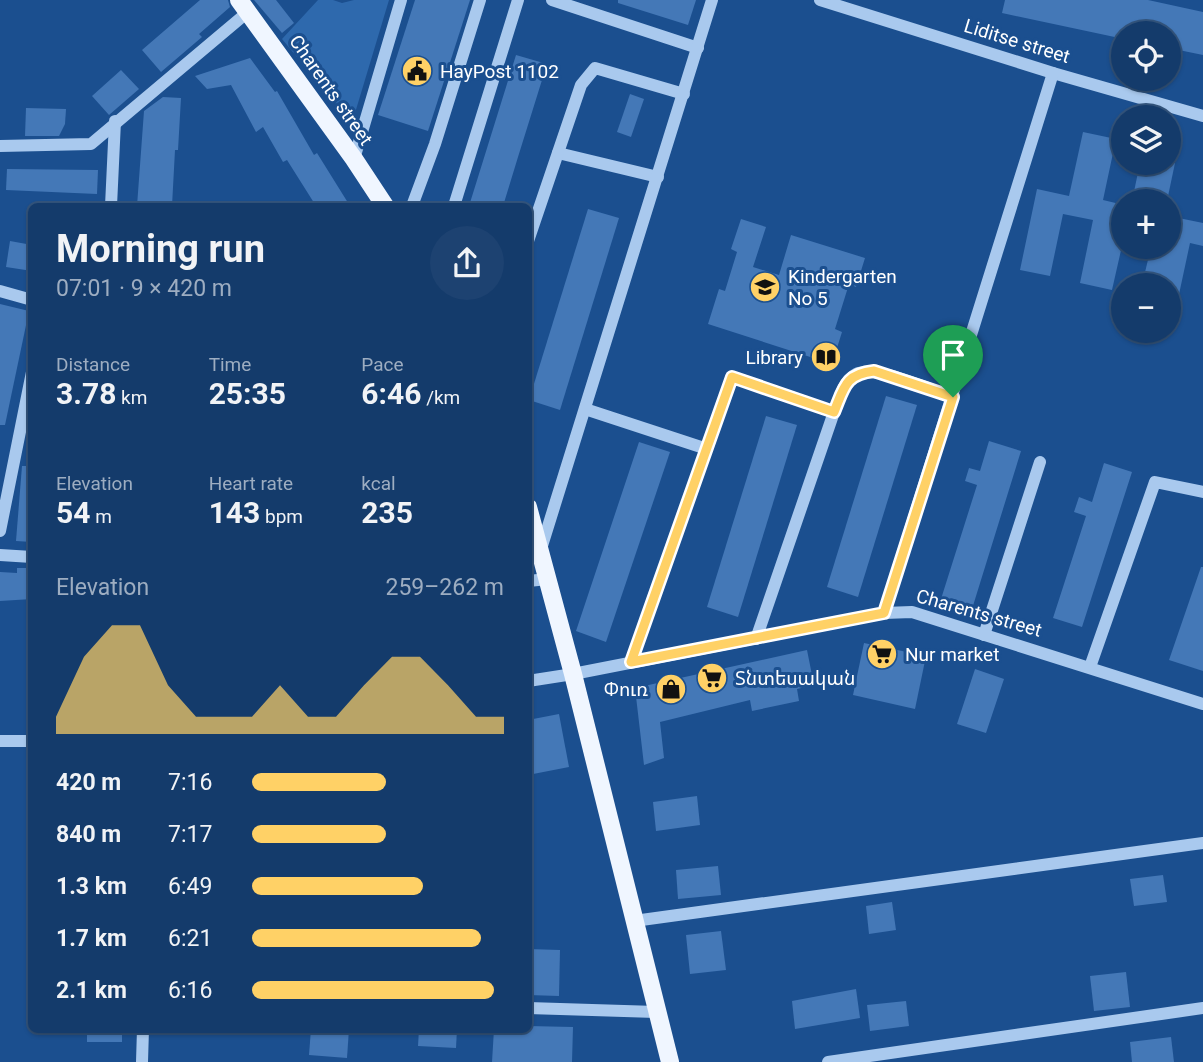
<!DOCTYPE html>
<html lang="en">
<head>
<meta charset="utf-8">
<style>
	body { margin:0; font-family:Roboto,"Noto Sans Armenian",sans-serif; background:#1d4271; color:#f1f3f6; height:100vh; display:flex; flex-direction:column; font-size:26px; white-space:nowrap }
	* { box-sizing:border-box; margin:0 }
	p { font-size:23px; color:#9dadc1 }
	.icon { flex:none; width:38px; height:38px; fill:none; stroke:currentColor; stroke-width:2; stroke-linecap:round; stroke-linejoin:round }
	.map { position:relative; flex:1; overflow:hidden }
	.details { position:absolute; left:28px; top:203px; width:504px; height:830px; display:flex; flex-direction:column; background:#143b6b; border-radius:10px; box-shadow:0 2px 5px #0004,0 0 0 2px #33557e }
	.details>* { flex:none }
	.fabs { position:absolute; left:1111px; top:21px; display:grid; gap:14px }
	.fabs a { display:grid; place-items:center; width:70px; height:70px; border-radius:50%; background:#143b6b; box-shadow:0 2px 5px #0004,0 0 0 2px #33557e; font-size:35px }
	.pin { position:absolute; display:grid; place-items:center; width:60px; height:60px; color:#fff; margin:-72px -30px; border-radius:50% 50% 50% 0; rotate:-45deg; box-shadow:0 0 7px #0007 }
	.pin .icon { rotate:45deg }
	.round { display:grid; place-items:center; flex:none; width:74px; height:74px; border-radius:37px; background:#1d4271 }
	.headline { display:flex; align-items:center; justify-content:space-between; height:119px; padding:0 28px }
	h1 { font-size:38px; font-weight:700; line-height:52px }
	.metrics { display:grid; grid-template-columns:repeat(3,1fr); gap:10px; height:119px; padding:7px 28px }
	.metrics div { display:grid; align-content:center }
	.metrics b { font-size:30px; font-weight:700 }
	.metrics small { font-size:19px; font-weight:400 }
	.metrics p { font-size:19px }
	.chart { height:196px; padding:14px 28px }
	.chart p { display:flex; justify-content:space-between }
	.chart svg { width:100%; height:126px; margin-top:7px; fill:#ffd166; opacity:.7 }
	ul { padding:0 28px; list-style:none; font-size:23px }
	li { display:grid; grid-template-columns:112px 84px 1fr; align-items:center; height:52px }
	li i { height:18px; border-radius:9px; background:#ffd166 }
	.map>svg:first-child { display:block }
	.green { fill:#2e69ad }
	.building { fill:#4478b7 }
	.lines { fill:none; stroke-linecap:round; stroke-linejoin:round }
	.minor { stroke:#a9c9ee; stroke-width:12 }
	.major { stroke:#f0f6ff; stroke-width:18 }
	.route-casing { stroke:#fff; stroke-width:14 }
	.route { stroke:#ffd166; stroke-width:9 }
	.labels { text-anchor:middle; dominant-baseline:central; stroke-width:6; stroke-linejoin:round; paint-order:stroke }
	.street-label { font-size:19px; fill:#fff; stroke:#1b4f8f }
	.poi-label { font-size:19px; fill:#fff; stroke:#1b4f8f; text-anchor:start }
</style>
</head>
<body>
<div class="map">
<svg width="1203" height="1062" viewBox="0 0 1203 1062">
	<rect width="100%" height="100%" fill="#1b4f8f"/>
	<path class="green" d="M318,0H333L342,3L354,0H389L352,123L282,39Z"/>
	<g class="building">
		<path d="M200,0H228L230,7L199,34L202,37L161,72L142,50Z"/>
		<path d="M254,0H276L294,23L282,33Z"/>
		<path d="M415,0H470L428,131L378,115Z"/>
		<path d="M618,0H696L688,25L618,3Z"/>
		<path d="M1005,0H1148L1203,12V55L1169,48V33H1124V39L1002,13Z"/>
		<path d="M516,55L547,64L518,157L503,206H469Z"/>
		<path d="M250,58L275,92L277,91L314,155L317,153L350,206H316L287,160L283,162L263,127L256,132L231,85L207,89L195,76Z"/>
		<path d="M121,70L139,89L109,115L92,96Z"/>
		<path d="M630,94L644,99L631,137L617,132Z"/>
		<path d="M163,97L181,98L178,150H175L172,206H137L144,111Z"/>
		<path d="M26,108L66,109L65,124L59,136H25Z"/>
		<path d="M1083,132L1116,139L1103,200L1124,205V237L1112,290L1080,283L1093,220L1063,214L1050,276L1020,270L1037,189L1069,196Z"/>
		<path d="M1140,163H1175L1167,201H1132Z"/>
		<path d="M7,169L98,170L97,194L6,190Z"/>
		<path d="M588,209L619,218L560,410L529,400Z"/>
		<path d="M1169,216L1203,223V246L1190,243L1175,313L1169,312V285H1142L1151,247H1169Z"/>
		<path d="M741,219L766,227L753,267L779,275L791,235L865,258L856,287L849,284L835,329L842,332L832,364L708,324L719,289L725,291L737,252L731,249Z"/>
		<path d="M10,241L32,245V271L6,267Z"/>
		<path d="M0,304L29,311L5,425H0Z"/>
		<path d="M886,396L917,405L858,597L827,587Z"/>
		<path d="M766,416L797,425L738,617L707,607Z"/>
		<path d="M989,441L1021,451L972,609L941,599L977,485L965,481L969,468L980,471Z"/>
		<path d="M639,442L670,452L606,642L576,631Z"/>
		<path d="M1104,463L1132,472L1082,627L1053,618L1086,516L1074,512L1079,497L1092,502Z"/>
		<path d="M22,466H32V542L16,541Z"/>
		<path d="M1201,567H1203V671L1169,660Z"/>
		<path d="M17,568H32V599L0,601V572L17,573Z"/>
		<path d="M864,643L926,656L915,709L853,695Z"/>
		<path d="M807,650L814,685L797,689L799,701L752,711L750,700L660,722L664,758L644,765L635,688Z"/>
		<path d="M975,669L1004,679L986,733L957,724Z"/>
		<path d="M559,714L569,767L528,775V720Z"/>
		<path d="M697,796L700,825L656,831L653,802Z"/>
		<path d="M718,866L721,895L678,899L676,870Z"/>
		<path d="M1163,875L1167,902L1134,906L1130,879Z"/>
		<path d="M892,902L896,930L869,934L866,906Z"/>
		<path d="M721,931L726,970L690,974L686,935Z"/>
		<path d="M528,949L560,950L559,996L528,995Z"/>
		<path d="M1126,972L1130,1007L1094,1011L1090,976Z"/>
		<path d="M856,989L860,1018L795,1029L792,1001Z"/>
		<path d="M906,1001L909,1026L870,1031L867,1005Z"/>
		<path d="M528,1026L573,1027L572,1062H492L494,1029H528Z"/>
		<rect x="87" y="1029" width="35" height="13"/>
		<path d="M311,1029H349L347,1058L309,1055Z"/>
		<path d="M419,1029H457L456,1048L418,1046Z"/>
		<path d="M1171,1037L1174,1062H1132L1130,1042Z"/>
	</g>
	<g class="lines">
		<g class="minor">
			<path d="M552,0L698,48"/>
			<path d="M820,0L1053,73L1203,116"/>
			<path d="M0,146L91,144L249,11"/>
			<path d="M558,153L658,177"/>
			<path d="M354,159L401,0"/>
			<path d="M111,206L115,121"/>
			<path d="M412,206L435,144L480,0"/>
			<path d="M454,206L518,0"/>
			<path d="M528,241L581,85L595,68L684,94"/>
			<path d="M0,291L32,300"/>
			<path d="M585,409L707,449"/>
			<path d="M0,531L32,372"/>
			<path d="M541,549L712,0"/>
			<path d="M0,555L32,557"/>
			<path d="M528,581L548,579"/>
			<path d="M884,613L1053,73"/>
			<path d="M984,635L1040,462"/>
			<path d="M756,639L834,412C839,399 844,380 856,374C874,364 933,391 953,397"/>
			<path d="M631,662L732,377L834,412"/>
			<path d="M1090,667L1155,482L1203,492"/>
			<path d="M528,681L573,674L884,613L912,612L1203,704"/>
			<path d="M0,741H32"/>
			<path d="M634,921L1203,843"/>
			<path d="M528,1008L656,1012"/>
			<path d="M142,1062L143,1029"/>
			<path d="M828,1062L1203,1008"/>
		</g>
		<g class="major">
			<path d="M239,0L354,159L385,206"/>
			<path d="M528,507L573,674L670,1062"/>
		</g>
	</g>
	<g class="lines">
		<g class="route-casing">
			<path id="route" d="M874,371L953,397L884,613L631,662L732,377L834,412C844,388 845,374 874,371Z"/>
		</g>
		<use href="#route" class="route"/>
	</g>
	<defs>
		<g id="civic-disc" transform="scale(1.575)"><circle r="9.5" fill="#ffd166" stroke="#1b4f8f"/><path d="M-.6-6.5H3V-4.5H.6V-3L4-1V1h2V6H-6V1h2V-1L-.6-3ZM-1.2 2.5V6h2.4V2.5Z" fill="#111"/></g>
		<g id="school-disc" transform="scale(1.575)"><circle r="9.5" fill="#ffd166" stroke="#1b4f8f"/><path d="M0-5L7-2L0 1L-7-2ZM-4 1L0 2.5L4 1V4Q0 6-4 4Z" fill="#111"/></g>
		<g id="library-disc" transform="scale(1.575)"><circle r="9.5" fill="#ffd166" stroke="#1b4f8f"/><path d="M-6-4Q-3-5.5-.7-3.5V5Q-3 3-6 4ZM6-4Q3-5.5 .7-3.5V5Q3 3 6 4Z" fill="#111"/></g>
		<g id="supermarket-disc" transform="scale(1.575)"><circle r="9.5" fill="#ffd166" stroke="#1b4f8f"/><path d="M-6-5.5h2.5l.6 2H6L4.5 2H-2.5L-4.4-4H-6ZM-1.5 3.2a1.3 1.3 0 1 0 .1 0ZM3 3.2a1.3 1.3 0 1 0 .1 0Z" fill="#111"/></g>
		<g id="shop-disc" transform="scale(1.575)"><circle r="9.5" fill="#ffd166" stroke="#1b4f8f"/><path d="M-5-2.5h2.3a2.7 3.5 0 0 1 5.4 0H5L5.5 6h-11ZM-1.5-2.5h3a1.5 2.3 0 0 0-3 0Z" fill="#111"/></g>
	</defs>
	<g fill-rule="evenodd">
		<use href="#civic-disc" x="417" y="71"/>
		<use href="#school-disc" x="765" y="287"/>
		<use href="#library-disc" x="826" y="357"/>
		<use href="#supermarket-disc" x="882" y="654"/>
		<use href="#supermarket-disc" x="712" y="678"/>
		<use href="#shop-disc" x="671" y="689"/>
	</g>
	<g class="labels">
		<g class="street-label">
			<text transform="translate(1017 41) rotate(17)">Liditse street</text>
			<text transform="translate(331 90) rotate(55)">Charents street</text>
			<text transform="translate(979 613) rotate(16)">Charents street</text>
		</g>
		<g class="poi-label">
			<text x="440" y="71">HayPost 1102</text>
			<text x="788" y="276">Kindergarten<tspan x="788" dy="22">No 5</tspan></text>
			<text x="803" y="357" text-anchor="end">Library</text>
			<text x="905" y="654">Nur market</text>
			<text x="735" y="678">Տնտեսական</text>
			<text x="648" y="689" text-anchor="end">Փուռ</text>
		</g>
	</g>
</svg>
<div class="fabs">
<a><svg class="icon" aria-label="locate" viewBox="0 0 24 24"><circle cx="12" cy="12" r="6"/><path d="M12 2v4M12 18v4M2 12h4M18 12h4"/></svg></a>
<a><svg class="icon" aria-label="layers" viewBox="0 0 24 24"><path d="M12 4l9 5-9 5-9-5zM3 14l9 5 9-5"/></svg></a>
<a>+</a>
<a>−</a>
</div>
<div class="pin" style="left:953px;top:397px;background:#1e9e55"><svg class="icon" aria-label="arrive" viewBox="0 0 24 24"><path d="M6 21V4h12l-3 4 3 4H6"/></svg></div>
<section class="details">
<div class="headline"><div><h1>Morning run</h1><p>07:01 · 9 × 420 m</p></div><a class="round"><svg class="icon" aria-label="share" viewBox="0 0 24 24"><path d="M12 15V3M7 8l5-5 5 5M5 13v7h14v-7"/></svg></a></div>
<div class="metrics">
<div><p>Distance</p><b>3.78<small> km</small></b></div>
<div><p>Time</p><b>25:35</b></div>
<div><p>Pace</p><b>6:46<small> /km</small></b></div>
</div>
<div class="metrics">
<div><p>Elevation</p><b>54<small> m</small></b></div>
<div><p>Heart rate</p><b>143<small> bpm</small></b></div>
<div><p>kcal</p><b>235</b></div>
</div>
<div class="chart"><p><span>Elevation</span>259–262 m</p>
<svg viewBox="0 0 160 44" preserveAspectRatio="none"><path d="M0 44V38L10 17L20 6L30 6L40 27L50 38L60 38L70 38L80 27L90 38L100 38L110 27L120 17L130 17L140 27L150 38L160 38V44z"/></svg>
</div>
<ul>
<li><b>420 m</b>7:16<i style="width:53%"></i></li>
<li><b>840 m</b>7:17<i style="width:53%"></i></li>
<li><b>1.3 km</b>6:49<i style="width:68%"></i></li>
<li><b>1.7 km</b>6:21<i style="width:91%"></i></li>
<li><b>2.1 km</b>6:16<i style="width:96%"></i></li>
</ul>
</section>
</div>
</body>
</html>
